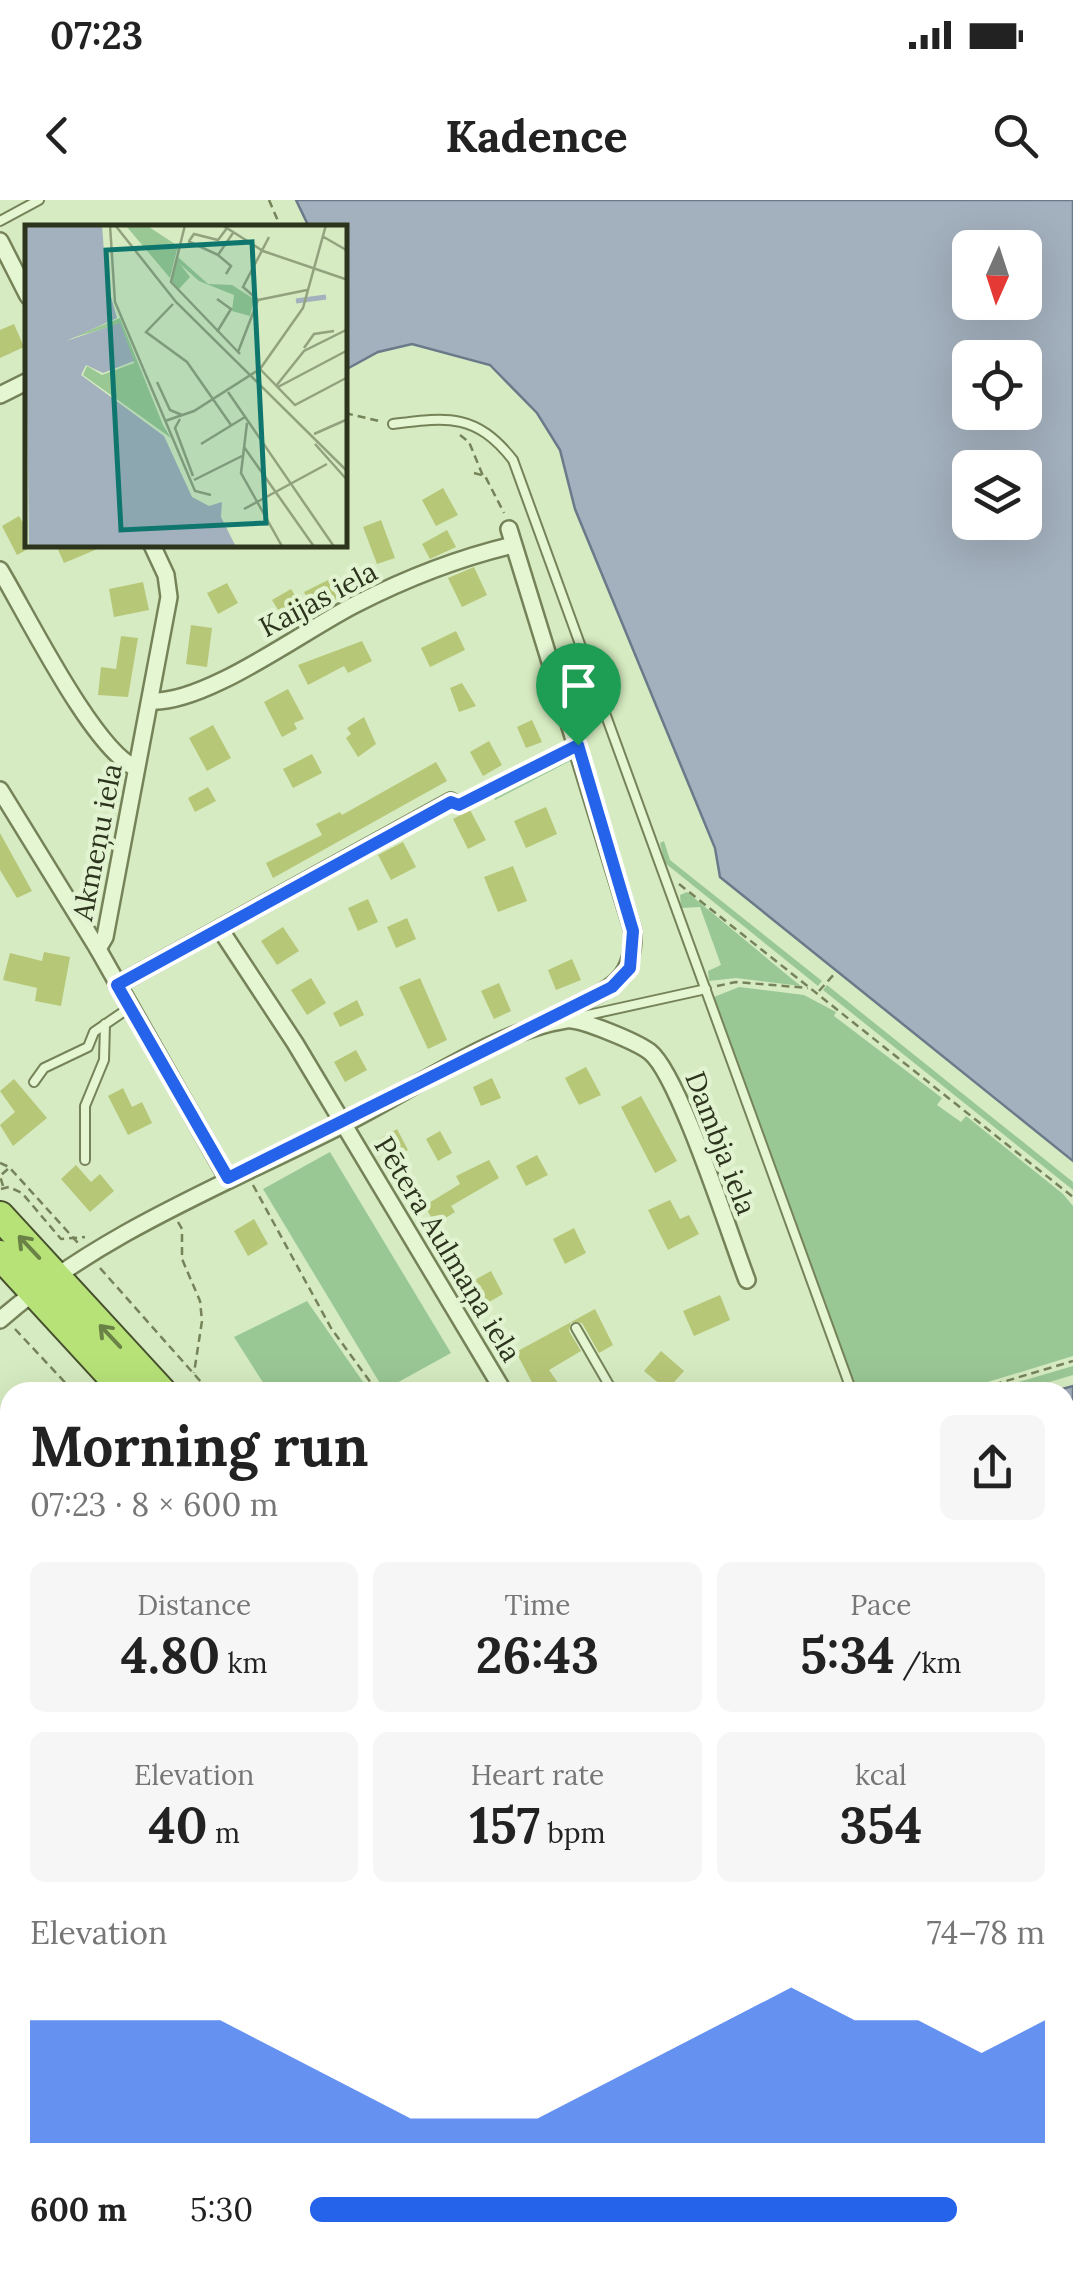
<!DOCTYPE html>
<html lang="en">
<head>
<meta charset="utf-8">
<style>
	body { margin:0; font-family:Lora,serif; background:#f6f6f6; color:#222; height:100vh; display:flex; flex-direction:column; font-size:38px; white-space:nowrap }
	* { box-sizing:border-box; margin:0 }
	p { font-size:32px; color:#767676 }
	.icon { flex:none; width:55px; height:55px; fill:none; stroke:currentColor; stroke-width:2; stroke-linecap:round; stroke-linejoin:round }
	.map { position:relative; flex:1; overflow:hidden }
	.drawer { position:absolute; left:0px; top:1182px; width:1075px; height:888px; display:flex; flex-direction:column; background:#fff; border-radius:30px 30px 0 0; box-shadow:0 10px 40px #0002 }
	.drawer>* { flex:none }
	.needle { width:65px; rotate:183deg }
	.tools { position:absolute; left:952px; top:30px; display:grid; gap:20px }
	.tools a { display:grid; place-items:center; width:90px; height:90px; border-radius:15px; background:#fff; box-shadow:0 10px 40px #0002; font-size:50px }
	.pin { position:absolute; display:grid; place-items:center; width:85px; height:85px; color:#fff; margin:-102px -42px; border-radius:50% 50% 50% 0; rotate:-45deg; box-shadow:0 0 10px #0007 }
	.pin .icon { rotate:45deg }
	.round { display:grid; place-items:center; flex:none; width:105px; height:105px; border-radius:15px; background:#f6f6f6 }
	.overview { display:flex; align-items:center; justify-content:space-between; height:170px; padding:0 30px }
	h1 { font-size:55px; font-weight:800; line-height:75px }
	.metrics { display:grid; grid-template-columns:repeat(3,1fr); gap:15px; height:170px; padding:10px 30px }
	.metrics div { display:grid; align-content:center; border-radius:15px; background:#f6f6f6; text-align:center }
	.metrics b { font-size:50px; font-weight:800 }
	.metrics small { font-size:28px; font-weight:400 }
	.metrics p { font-size:28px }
	.chart { height:280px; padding:20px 30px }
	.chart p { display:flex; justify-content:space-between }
	.chart svg { width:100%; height:180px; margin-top:10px; fill:#2563eb; opacity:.7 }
	ul { padding:0 30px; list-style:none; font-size:32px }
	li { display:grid; grid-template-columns:160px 120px 1fr; align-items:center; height:75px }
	li i { height:25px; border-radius:12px; background:#2563eb }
	.status { display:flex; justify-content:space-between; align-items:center; height:70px; padding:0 50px; background:#fff; direction:ltr }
	.status svg { height:28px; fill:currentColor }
	header { display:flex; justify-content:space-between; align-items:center; height:130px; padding:0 30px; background:#fff; font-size:45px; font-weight:800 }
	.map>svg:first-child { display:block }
	.green { fill:#9ac895 }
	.water { fill:#a3b0bd; stroke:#6b7a8a; stroke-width:2.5; fill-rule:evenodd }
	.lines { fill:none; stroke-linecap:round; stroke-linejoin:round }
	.stream { stroke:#6b7a8a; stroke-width:5 }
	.building { fill:#b7c778 }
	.service-casing { stroke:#768359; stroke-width:12 }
	.minor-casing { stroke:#768359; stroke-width:20 }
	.trunk-casing { stroke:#48512e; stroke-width:32 }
	.path { stroke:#768359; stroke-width:2.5; stroke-dasharray:8 5; stroke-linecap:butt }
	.service { stroke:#e5f6d3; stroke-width:8 }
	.minor { stroke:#e5f6d3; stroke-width:15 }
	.trunk { stroke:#b7e278; stroke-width:28 }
	.oneway { stroke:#6b8246 }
	.route-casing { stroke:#fff; stroke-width:20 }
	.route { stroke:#2563eb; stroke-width:12 }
	.labels { text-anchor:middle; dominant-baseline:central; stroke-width:9; stroke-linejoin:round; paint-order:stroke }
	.street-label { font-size:28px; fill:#2d341d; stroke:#e1f3d0 }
	.inset-river { fill:none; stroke:#a3b0bd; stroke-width:5 }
	.inset-road { fill:none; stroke:#92a27f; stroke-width:2.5 }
	.view { fill:#0f766e; fill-opacity:0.15; stroke:#0f766e; stroke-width:5 }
	.inset-edge { fill:none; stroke:#2d341d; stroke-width:5 }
</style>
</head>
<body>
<div class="status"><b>07:23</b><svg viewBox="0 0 49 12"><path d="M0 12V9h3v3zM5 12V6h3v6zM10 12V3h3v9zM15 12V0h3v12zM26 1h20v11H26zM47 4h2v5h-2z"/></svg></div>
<header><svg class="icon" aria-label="back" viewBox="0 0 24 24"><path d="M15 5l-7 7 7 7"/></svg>Kadence<svg class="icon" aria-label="search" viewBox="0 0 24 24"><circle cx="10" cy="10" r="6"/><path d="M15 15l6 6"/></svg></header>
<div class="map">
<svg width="1073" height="2069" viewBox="0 0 1073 2069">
	<rect width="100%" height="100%" fill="#d6ebc1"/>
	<g class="green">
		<path d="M571,544L576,558L495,600L490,592L448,614L446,609Z"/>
		<path d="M664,641L670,660L822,781L818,786L665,663L660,643Z"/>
		<path d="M687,692L792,779L801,786L736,778L709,781L708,771L721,765L700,707L681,708L680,695Z"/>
		<path d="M827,785L1073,982V990L823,790Z"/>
		<path d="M739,787L804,795L836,812L834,816L942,898L937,905L961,922L966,916L1063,994L1073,1006V1156L955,1192H857L714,797Z"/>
		<path d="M330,952L451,1153L384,1190L263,989Z"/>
		<path d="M307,1101L370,1192H269L234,1137Z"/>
		<path d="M1073,1166V1175L1016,1192H985Z"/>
		<path d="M10,1582V1657L0,1647V1600Z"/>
		<path d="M545,2060H658L665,2069H542Z"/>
		<path d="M747,2060H797L805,2069H754Z"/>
	</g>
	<g class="water">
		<path d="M296,0H1073V961L720,677L715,648L575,309L560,250L537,213L490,165L412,144L378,152L345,170V28L309,27ZM970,48H1025V102H970ZM970,158H1025V212H970ZM970,268H1025V322H970Z"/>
		<path d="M1073,1186V1501L1065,1504V1192H1051Z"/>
		<path d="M1073,1546V1748L1065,1704V1549Z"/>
		<path d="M659,2060H746L753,2069H666Z"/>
	</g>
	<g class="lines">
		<g class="stream">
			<path d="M0,1600L4,1588"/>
			<path d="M0,1652L10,1663"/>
			<path d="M0,1894L10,1877"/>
		</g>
	</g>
	<g class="building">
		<path d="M14,124L24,147L0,158V130Z"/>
		<path d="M443,288L458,315L436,326L422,300Z"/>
		<path d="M19,316L28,331V349L17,355L2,326Z"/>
		<path d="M381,320L395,358L377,364L363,327Z"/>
		<path d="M447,330L456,347L430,359L422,344Z"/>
		<path d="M56,345H107L64,363Z"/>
		<path d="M474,367L487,395L462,407L448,378Z"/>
		<path d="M330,379L339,398L314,411L304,392Z"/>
		<path d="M143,382L149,410L114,417L109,389Z"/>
		<path d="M227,383L238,403L218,414L207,393Z"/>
		<path d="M291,389L299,402L280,413L272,400Z"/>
		<path d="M191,425L212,428L207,467L186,464Z"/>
		<path d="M456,431L465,450L430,467L421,448Z"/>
		<path d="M121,436L138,438L128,497L98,495L101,467L116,469Z"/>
		<path d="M362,441L372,461L348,473L344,466L308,485L298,465Z"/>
		<path d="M462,483L476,506L459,512L450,488Z"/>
		<path d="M288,489L304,519L294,523L297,529L282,537L264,502Z"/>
		<path d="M364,517L376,544L358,557L346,538L351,534L347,528Z"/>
		<path d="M532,520L542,542L526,548L517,527Z"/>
		<path d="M213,525L231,558L207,571L189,538Z"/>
		<path d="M489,541L502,565L483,576L470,552Z"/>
		<path d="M312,554L322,573L293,588L283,569Z"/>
		<path d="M436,562L447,581L273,678L266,663L322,635L316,624L340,612L342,615Z"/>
		<path d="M208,587L216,601L195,612L188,598Z"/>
		<path d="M546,607L557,634L526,648L514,621Z"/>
		<path d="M470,610L486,640L468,649L453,619Z"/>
		<path d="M0,633L32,691L17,698L0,670Z"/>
		<path d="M403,642L416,667L391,680L378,655Z"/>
		<path d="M513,666L527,701L498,712L484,677Z"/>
		<path d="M368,699L378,722L358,731L348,708Z"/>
		<path d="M407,718L416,739L396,748L387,727Z"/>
		<path d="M283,727L299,751L277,765L261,741Z"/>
		<path d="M44,752L70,757L61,806L35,801L37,788L3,780L10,753L42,761Z"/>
		<path d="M572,759L581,780L556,790L548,770Z"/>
		<path d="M311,778L326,803L307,815L291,790Z"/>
		<path d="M420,778L447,840L428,849L399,787Z"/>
		<path d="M499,783L511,811L494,819L481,791Z"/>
		<path d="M357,800L364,815L340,827L333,813Z"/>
		<path d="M356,850L367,870L345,882L334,862Z"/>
		<path d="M586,867L601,895L579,905L565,878Z"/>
		<path d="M492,878L501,898L481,906L473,887Z"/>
		<path d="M14,879L47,918L13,946L0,925L15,912L0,891Z"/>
		<path d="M123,888L132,907L142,902L152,923L128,935L108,896Z"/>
		<path d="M641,896L677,961L655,973L621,907Z"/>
		<path d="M397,929L408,950L389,959L379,939Z"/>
		<path d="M440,931L452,953L438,961L426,939Z"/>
		<path d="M537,955L548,975L526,986L516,966Z"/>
		<path d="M489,960L499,978L451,1006L455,1012L436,1024L424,1006L460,984L456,976Z"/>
		<path d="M76,965L91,982L100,974L114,991L90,1012L61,979Z"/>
		<path d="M670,1000L680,1019L689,1015L699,1034L668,1050L648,1010Z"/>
		<path d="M254,1019L268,1044L248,1056L234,1031Z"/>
		<path d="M574,1028L586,1053L565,1064L553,1039Z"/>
		<path d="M491,1071L503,1094L484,1105L471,1082Z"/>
		<path d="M720,1095L730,1120L694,1136L683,1111Z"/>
		<path d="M595,1109L613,1145L599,1153L582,1123L571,1122L569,1131L581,1151L549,1170L561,1187L553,1192H537L516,1152Z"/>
		<path d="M661,1151L684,1171L667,1190L644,1171Z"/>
	</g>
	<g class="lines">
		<g class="service-casing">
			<g id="service">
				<path d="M0,21L39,0"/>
				<path d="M393,224C448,217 476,213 513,260L852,1192"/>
				<path d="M579,817L706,789"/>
				<path d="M34,882L44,868L88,847L94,832L129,808"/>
				<path d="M85,960V906L104,860L105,824"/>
				<path d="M576,1128L613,1192"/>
				<path d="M629,1192H642"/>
				<path d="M8,2027L10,1992"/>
				<path d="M0,2042L10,2024"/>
				<path d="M164,2060L178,2069"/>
				<path d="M401,2060L413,2069"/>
				<path d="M943,2060L944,2062"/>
				<path d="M1045,2060V2069"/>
				<path d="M67,2069L74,2060"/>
				<path d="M188,2069L202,2060"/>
			</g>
		</g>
		<g class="minor-casing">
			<g id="minor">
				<path d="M0,41L28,96"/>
				<path d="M0,195L28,181"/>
				<path d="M509,329L633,731C635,794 592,791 549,820"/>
				<path d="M0,370C27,415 94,551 136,568"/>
				<path d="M150,501C205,505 304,430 356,404C407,378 458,358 513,345"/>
				<path d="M0,590L98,749L228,979"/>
				<path d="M220,729L295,843L504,1192"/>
				<path d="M98,749L105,737L169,397L166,375L152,345"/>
				<path d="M117,785L451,601"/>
				<path d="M0,1120C103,1030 234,981 354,919C416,887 499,830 566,820C580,818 637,842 650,852C679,875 730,1036 747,1080"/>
				<path d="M0,1569L10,1547"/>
				<path d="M0,1665L10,1674"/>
				<path d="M0,1878L10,1862"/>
				<path d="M0,2054L22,2069"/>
				<path d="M529,2069L532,2060"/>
			</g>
		</g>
		<g class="trunk-casing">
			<g id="trunk">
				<path d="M0,1016L162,1192"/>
				<path d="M0,1055L126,1192"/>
				<path d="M836,2060L842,2069"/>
				<path d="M867,2060L874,2069"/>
			</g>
		</g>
		<g class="path">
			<path d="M269,0L281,28"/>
			<path d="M345,213L383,222"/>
			<path d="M460,235L469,242L483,276"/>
			<path d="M474,273L485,276L504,313"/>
			<path d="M466,601L561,553"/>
			<path d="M679,684L1073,997"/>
			<path d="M717,786L736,782L808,788"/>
			<path d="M819,791L836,772"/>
			<path d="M0,963L9,967L78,1043"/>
			<path d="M253,985L331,1128L374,1187"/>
			<path d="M3,986L0,976L9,968"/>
			<path d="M1,989L9,987L22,993L61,1039L85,1037"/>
			<path d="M178,1022L182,1029V1059L200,1101L202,1121L194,1173"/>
			<path d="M100,1068L210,1192"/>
			<path d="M15,1129L74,1192"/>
			<path d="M969,1192L1073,1161"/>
			<path d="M1065,1523L1073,1521"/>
			<path d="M802,2060L810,2069"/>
			<path d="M902,2060L909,2069"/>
			<path d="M918,2069L932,2061"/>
		</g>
		<use href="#service" class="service"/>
		<use href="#minor" class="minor"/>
		<use href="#trunk" class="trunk"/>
	</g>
	<defs><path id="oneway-shaft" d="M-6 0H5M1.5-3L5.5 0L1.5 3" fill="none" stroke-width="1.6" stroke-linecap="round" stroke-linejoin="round" transform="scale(2.5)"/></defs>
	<g class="oneway">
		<use href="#oneway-shaft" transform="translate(29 1047) rotate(-133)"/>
		<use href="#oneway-shaft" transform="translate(110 1136) rotate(-133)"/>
	</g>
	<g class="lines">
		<g class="route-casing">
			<path id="route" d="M578,545L633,731L630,768L612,787L228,978L117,785L451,602L459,605Z"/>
		</g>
		<use href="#route" class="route"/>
	</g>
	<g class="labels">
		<g class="street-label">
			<text transform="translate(318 399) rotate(-28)">Kaijas iela</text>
			<text transform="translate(97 642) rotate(-79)">Akmeņu iela</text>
			<text transform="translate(721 943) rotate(69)">Dambja iela</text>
			<text transform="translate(448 1049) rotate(59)">Pētera Aulmaņa iela</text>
		</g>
	</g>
	<g transform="translate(25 25)">
		<rect width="322" height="322" fill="#d6ebc1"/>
		<path d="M121,0L153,21L145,53L102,2ZM153,32L183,59L207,60L229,74L225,91L207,86L209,70L174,56L155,39L165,52L153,65L147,56ZM95,93L138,200L146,213L58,150L62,141L77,150L109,138L95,99L43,114Z" fill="#9ac895"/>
		<path d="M0,0H77L81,54L92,93L41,116L95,98L109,136L78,148L61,140L56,150L139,211L167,272L184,281L197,277L196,292L211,322H4Z" fill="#a3b0bd"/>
		<path class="inset-river" d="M271,76L301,72"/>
		<path class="inset-road" d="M85,0L90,77L170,266L186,270M90,0L151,77L323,247M160,0L146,57L215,129M197,0L238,26L323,55M297,11L323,26M163,16L193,30M164,16L169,9L193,15L202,3M201,49L206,41L193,30L208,8M192,74L206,84L192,107M233,75L218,62L244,12M233,75L282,65M148,79L121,107L162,137L206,200M279,123L289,109L309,106M213,127L233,75M235,144L270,180L323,152M132,157L145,185L157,190M251,161L279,126L323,104M253,162L323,125M203,167L310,323M155,194L150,203L168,251M140,196L169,186L235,144L278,83L301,0M222,198L216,248L258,323M289,209L323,194M176,219L220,192M290,219L323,256M219,222L290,323M169,255L217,231M219,284L302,239"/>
		<path class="view" d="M227,17L241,298L96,305L81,25Z"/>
		<rect width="322" height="322" class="inset-edge"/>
	</g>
</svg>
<div class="tools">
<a><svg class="needle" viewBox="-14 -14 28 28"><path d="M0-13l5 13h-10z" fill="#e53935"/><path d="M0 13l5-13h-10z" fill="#767676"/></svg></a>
<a><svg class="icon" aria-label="locate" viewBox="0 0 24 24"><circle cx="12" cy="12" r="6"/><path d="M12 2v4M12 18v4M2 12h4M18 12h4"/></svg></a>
<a><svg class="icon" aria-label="layers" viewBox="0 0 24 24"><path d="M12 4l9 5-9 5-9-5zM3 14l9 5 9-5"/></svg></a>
</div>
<div class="pin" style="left:578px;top:545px;background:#1e9e55"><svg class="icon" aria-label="arrive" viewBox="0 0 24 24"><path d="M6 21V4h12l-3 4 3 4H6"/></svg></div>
<section class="drawer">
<div class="overview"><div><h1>Morning run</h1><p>07:23 · 8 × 600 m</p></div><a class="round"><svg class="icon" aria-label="share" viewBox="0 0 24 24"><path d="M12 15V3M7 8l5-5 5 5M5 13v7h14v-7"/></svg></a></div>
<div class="metrics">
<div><p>Distance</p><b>4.80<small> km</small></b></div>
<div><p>Time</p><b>26:43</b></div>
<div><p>Pace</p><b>5:34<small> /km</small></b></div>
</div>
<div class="metrics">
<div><p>Elevation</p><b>40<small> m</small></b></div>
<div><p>Heart rate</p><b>157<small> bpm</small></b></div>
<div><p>kcal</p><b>354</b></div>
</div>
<div class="chart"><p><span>Elevation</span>74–78 m</p>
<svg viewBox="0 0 160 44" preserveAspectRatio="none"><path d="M0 44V14L10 14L20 14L30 14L40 22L50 30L60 38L70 38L80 38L90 30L100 22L110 14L120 6L130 14L140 14L150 22L160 14V44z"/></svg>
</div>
<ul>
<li><b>600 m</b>5:30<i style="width:88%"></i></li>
</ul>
</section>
</div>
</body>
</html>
